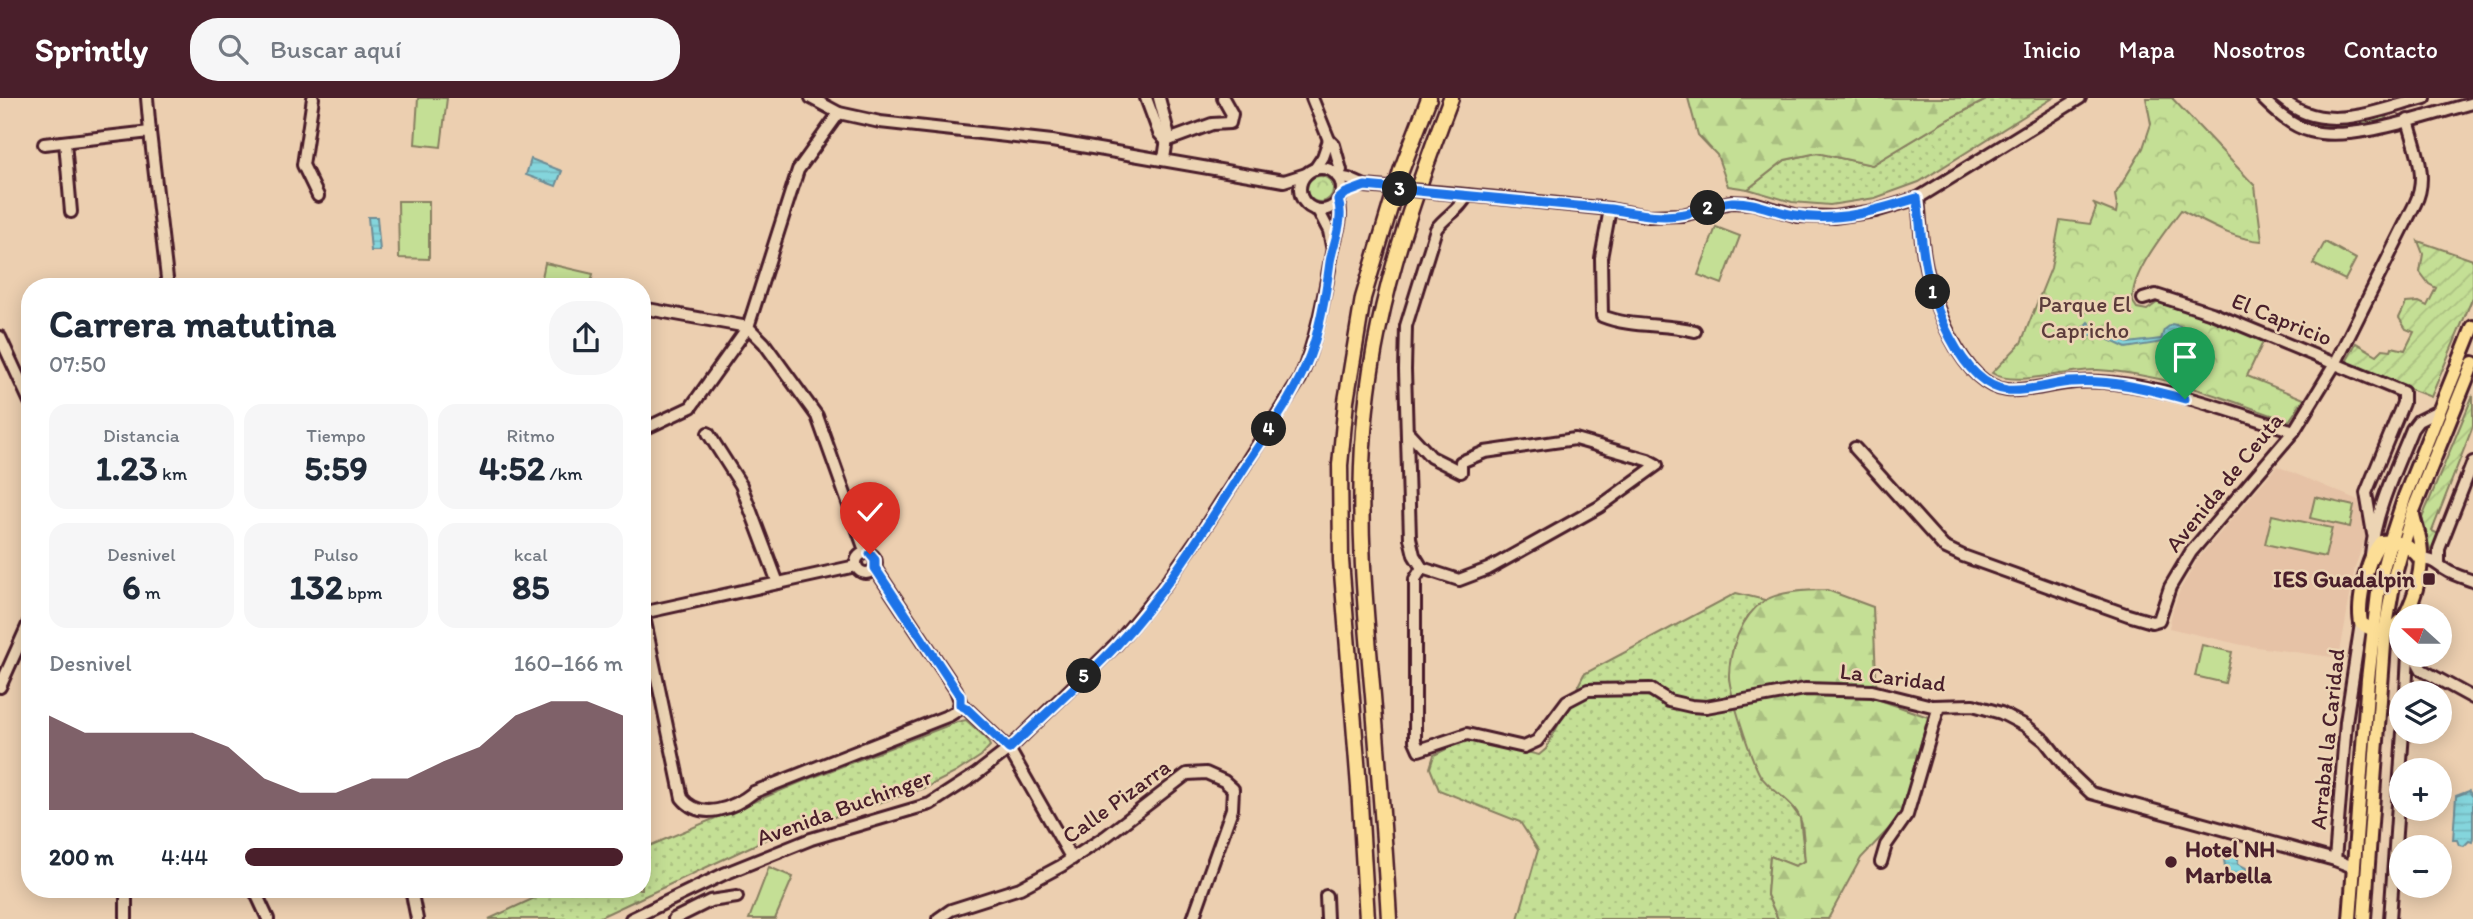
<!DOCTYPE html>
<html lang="es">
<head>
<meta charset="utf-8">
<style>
	body { margin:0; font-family:Itim,sans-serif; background:#f6f6f7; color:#1f2937; height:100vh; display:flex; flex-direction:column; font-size:26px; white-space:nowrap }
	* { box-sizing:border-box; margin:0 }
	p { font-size:23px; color:#747a83 }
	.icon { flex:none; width:38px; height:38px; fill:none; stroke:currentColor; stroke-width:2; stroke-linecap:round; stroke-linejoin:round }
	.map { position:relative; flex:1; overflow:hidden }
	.drawer { position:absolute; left:21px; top:180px; width:630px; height:620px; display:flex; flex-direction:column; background:#fff; border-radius:28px; box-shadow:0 4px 18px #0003 }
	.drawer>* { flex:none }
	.needle { width:46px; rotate:291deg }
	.buttons { position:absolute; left:2389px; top:506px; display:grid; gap:14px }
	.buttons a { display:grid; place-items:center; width:63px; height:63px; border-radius:50%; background:#fff; box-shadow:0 4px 18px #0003; font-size:35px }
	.pin { position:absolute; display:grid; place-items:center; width:60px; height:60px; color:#fff; margin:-72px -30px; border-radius:50% 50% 50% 0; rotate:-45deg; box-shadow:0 0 7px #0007 }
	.pin .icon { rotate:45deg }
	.km { position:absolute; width:35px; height:35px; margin:-18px; border-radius:50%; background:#222; color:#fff; font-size:19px; line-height:35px; text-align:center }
	.round { display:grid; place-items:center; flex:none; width:74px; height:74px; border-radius:28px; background:#f6f6f7 }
	.head { display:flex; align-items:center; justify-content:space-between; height:119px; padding:0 28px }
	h1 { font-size:38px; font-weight:700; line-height:52px }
	.figures { display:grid; grid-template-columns:repeat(3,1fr); gap:10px; height:119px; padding:7px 28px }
	.figures div { display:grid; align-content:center; border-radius:18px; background:#f6f6f7; text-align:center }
	.figures b { font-size:35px; font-weight:700 }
	.figures small { font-size:19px; font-weight:400 }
	.figures p { font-size:19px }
	.chart { height:196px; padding:14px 28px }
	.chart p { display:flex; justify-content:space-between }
	.chart svg { width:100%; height:126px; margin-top:7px; fill:#4a1f2b; opacity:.7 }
	ul { padding:0 28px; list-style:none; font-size:23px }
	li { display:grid; grid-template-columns:112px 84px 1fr; align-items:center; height:52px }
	li i { height:18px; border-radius:9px; background:#4a1f2b }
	header { display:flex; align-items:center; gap:42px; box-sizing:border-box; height:98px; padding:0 35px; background:#4a1f2b; color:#fff }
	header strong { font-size:33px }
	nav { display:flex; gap:38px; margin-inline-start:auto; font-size:24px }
	.search { width:490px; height:63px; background:#f6f6f7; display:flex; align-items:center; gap:18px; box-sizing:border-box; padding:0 24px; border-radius:28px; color:#747a83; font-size:26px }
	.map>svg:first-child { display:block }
	.built { fill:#e6c2a6 }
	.grass { fill:url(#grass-dots); stroke:#877f60; stroke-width:2 }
	.forest { fill:url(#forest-firs); stroke:#877f60; stroke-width:2 }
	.park { fill:url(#park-crowns); stroke:#877f60; stroke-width:2 }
	.garden { fill:url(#garden-furrows); stroke:#877f60; stroke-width:2 }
	.pitch { fill:#c4df95; stroke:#877f60; stroke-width:2 }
	.water { fill:url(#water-rules); stroke:#6d8c95; stroke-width:2 }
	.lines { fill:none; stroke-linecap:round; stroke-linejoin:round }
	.minor-casing { stroke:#4a1f2b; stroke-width:16 }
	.major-casing { stroke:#4a1f2b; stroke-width:18 }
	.highway-casing { stroke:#4a1f2b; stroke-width:19 }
	.minor { stroke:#ecd4b4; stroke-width:10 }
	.major { stroke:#fcde96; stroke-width:12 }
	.highway { stroke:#fcde96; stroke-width:14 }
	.minor-bridge-casing { stroke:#4a1f2b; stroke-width:16; stroke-linecap:butt }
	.minor-bridge { stroke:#ecd4b4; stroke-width:10 }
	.route-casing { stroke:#fff; stroke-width:14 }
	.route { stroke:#1a73e8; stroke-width:9 }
	.poi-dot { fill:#4a1f2b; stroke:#ecd4b4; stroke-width:2.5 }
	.labels { text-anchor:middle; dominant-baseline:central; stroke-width:5; stroke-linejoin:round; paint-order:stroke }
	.park-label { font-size:23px; fill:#5c3c3b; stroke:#ecd4b4 }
	.street-label { font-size:23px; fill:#4a1f2b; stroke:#ecd4b4 }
	.poi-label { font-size:23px; font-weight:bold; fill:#4a1f2b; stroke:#ecd4b4; text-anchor:end }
</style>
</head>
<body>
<header>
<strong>Sprintly</strong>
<div class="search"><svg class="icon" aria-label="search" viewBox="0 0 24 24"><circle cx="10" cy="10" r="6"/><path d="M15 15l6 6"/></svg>Buscar aquí</div>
<nav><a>Inicio</a><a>Mapa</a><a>Nosotros</a><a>Contacto</a></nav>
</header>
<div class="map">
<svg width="2473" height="821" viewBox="0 0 2473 821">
	<defs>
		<pattern id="grass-dots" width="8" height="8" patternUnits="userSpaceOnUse" patternTransform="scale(1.75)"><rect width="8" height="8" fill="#c4df95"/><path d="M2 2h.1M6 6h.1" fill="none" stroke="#aabf81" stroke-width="1.8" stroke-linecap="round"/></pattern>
		<pattern id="forest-firs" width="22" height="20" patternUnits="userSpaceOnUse" patternTransform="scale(1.75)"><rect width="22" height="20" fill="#c4df95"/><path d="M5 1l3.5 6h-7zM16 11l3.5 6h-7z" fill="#aabf81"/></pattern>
		<pattern id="park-crowns" width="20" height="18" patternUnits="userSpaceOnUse" patternTransform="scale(1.75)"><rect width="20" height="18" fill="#c4df95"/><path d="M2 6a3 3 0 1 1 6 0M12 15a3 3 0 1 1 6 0" fill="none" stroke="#aabf81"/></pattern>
		<pattern id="garden-furrows" width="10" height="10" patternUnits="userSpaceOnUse" patternTransform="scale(1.75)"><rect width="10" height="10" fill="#c4df95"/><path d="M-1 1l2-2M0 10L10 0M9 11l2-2" fill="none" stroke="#aabf81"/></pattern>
		<pattern id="water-rules" width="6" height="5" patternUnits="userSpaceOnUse" patternTransform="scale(1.75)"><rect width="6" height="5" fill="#84d5dc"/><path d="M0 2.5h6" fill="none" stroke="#74b6bd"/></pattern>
	</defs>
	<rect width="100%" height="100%" fill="#eccfb0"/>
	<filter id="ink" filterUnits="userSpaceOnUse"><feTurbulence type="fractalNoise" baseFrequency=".0143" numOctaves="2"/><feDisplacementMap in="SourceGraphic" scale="14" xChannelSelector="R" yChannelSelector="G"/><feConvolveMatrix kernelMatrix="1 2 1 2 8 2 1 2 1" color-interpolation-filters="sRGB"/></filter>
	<g filter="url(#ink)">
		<path class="built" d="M2277,368L2358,402L2366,438L2355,469L2339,560L2242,547L2169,530L2173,511L2180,492L2198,461Z"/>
		<g class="grass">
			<path d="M1990,0H2053L1919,84L1875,100L1830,107L1792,104L1748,91L1785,62L1817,55L1872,67L1949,21Z"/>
			<path d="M1736,495L1765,502L1748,518L1733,549L1729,580L1743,631L1761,678L1789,705L1800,720L1805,763L1795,768L1770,758L1767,797L1778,821H1518L1538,752L1520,724L1439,692L1430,670L1434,657L1469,640L1539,657L1546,651L1584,576Z"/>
			<path d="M966,622L986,640L990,648L981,658L955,675L925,690L771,739L596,821H489L554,791H642V751L801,684L957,624Z"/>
		</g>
		<g class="forest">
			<path d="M1688,0H1990L1949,21L1872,67L1817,55L1785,62L1748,91L1728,88L1717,57L1698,37Z"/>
			<path d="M1827,492L1873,509L1877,601L1928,619L1901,718L1861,760L1828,821H1778L1767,797L1770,758L1795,768L1805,763C1803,750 1805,733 1800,720C1793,702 1770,693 1760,677C1751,661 1730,596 1729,579C1729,553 1741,518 1764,503C1781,492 1808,493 1827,492Z"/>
		</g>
		<g class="park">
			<path d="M2146,0H2172L2255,88L2262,143C2232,141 2207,125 2181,112C2165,134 2129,177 2133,204L2137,210L2147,212L2158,204H2163L2264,242L2247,278L2304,301L2289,323C2228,302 2163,275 2098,272C2069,271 2015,290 1992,275L2021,245L2051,170L2060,122L2090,126L2096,110L2094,106L2116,115L2117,108L2115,97L2143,50L2151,26Z"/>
			<circle cx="1320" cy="91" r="13"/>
		</g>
		<g class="garden">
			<path d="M2269,0H2275C2313,35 2340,29 2386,18L2387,22C2332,36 2313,38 2269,0Z"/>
			<path d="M2418,143L2473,162V199L2431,299L2345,266L2356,245L2377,257L2383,251L2391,252L2392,249L2405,252L2414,234L2406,231L2399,220L2406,205L2419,204L2427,208L2436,190L2429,186L2420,174L2423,156Z"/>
			<path d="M2473,297V328L2432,433L2439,436L2434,449L2435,455H2431L2422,420Z"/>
		</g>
		<g class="pitch">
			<path d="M418,0H447L441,49L415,46Z"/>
			<path d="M398,103H429V161L399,160Z"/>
			<path d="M1716,129L1740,138L1722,186L1698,177Z"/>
			<path d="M2325,144L2356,161L2345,182L2313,166Z"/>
			<path d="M545,165L593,176L590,189H540Z"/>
			<path d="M2315,399L2354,408L2350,429L2310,420Z"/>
			<path d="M2272,417L2332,430L2325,459L2265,446Z"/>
			<path d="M2202,547L2232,554L2225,585L2195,578Z"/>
			<path d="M769,769L793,779L775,821H749Z"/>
		</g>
		<g class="water">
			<path d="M531,61L562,73L556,88L526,77Z"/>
			<path d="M368,119H377L380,153H371Z"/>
			<path d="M2088,224L2098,234L2128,245L2161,241L2164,232L2172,226L2180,228L2189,238L2182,253L2184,257C2174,259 2166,253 2162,244L2126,250L2103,239L2085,237L2081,235V232Z"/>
			<path d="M2469,693L2473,699V740L2472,744L2469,743L2464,748L2459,747L2457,742H2453L2456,698Z"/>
			<path d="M2227,748H2234L2238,752V766L2246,770L2248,775L2243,783H2234L2226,776L2223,754Z"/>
		</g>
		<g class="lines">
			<g class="minor-casing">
				<g id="minor">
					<path d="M147,0L150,34"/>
					<path d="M313,0L303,67L318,98"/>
					<path d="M811,0L839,15L880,24L1052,43L1284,83L1306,76"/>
					<path d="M1146,0L1159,35L1166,43"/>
					<path d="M1159,0L1168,34L1164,61"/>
					<path d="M1312,0L1329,42L1334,47L1341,72L1337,78"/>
					<path d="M2262,0C2276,14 2291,28 2310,33C2351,45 2431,16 2473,5"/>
					<path d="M2281,0C2323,38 2377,12 2425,0"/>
					<path d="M1166,43L1212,26L1230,25L1232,16L1223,0"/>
					<path d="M65,44L71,114"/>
					<path d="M44,46L150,34L168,189"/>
					<circle cx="1321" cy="91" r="21"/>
					<path d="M1315,71L1323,59L1329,42"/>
					<path d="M1338,79L1349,81L1365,88"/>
					<path d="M1446,95L1610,111L1648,118L1683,117L1730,104L1753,105L1798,118L1834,119L1875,113L1918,100L2080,0"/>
					<path d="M1918,100C1920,121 1921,143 1925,164C1932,203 1961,287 2007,292C2026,294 2047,287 2066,285C2081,283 2098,283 2114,285C2173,291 2237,316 2294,333"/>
					<path d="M1610,111L1601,160L1602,218C1632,230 1664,225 1695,233"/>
					<path d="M1318,112L1329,133L1332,148"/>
					<path d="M2143,201L2156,197L2212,215L2403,294V305L2366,395L2373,436"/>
					<path d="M642,210L748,229L764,245L817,318L866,455"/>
					<path d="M0,239L30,304"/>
					<path d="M642,332L691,309L748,229L798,72L839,15"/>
					<path d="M1407,333L1431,359L1461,374V364L1485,354L1575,341L1648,362L1657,367L1599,409L1488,471L1459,482L1422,470L1414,457L1410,440L1405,272L1406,228L1436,131C1445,118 1460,112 1467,97"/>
					<path d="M708,335L741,387L778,485"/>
					<path d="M1855,350L1944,449L1963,458L2128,517L2152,524L2159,522L2170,489L2191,454L2294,333L2335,266L2415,106C2429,79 2415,50 2408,22"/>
					<circle cx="866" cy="465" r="10"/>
					<path d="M2371,457C2375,413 2396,371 2412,331L2418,323L2438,313"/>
					<path d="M2420,461C2433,461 2436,466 2446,472C2453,477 2465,480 2473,483"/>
					<path d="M2439,465V451L2473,364"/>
					<path d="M1422,470L1415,481V643L1419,652L1467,636L1524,649L1537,643L1567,603L1588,592L1650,591L1669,603L1691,608L1706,609L1805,591L1872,593L1932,608L1973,607L2001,615L2026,628L2045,643L2070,675L2091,695L2335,762L2353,769"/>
					<path d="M643,514L682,700C701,724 734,710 754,694L950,617L958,612L960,603L956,592L875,470"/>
					<path d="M642,515L856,468"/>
					<path d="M2413,556L2422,572L2473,600"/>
					<path d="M0,589L30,522"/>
					<path d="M2406,595L2408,556"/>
					<path d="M960,607L966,610L1009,651L1072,761"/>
					<path d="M2335,762L2346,624L2361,525"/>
					<path d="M1881,764L1886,747L1907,717L1939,608"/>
					<path d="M126,791V821"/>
					<path d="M254,791L268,821"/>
					<path d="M411,791L417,821"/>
					<path d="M1326,798L1327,821"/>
					<path d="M631,821L724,776L811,741L930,706L975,677L1009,651L1116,547L1162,491L1202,434L1300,281C1317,240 1324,199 1332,155C1335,138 1344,120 1338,102"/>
					<path d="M674,821L710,803L737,799"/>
					<path d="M938,821L951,812L1020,790L1061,768L1105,739L1187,676L1206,675L1224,683L1233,691L1232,711L1193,821"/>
					<path d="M2390,821L2403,634"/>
				</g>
			</g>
			<g class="major-casing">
				<g id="major">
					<path d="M2405,518C2416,497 2424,469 2420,445C2419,436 2415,427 2413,417"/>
					<path d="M2401,523C2389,537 2374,535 2361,525C2357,505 2367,459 2381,444C2397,442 2412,448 2420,461"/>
					<path d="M2350,821L2368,581L2379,486L2390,444L2405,398L2473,229"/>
					<path d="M2364,821L2385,533L2395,476L2413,413L2473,265"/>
				</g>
			</g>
			<g class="highway-casing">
				<g id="highway">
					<path d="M1367,821L1359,689L1341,462L1340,367L1346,303L1363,200L1401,73L1429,0"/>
					<path d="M1389,821C1385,747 1379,673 1373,598C1365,510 1357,422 1364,333C1372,217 1410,107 1451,0"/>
				</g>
			</g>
			<use href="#minor" class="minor"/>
			<use href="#major" class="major"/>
			<use href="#highway" class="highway"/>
			<g class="minor-bridge-casing">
				<path id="minor-bridge" d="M1365,88L1446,95"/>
			</g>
			<use href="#minor-bridge" class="minor-bridge"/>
		</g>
	</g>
	<g class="lines" filter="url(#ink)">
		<g class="route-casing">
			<path id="route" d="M870,456L875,462V470L956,592L960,598V607L966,610L1009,651C1044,617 1082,584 1116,548C1166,494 1206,429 1246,367C1269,332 1295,297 1310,257C1321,228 1326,195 1330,164C1333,145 1345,122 1338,102L1346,95L1365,88L1610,111C1635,115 1661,121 1685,116C1701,113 1717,105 1732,104C1755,103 1774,114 1795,117C1837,125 1878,112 1917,100C1920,121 1921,143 1925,164C1931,203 1960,286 2007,292C2027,294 2050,286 2070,284C2110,281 2148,291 2185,301"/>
		</g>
		<use href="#route" class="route"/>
	</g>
	<g class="poi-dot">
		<rect x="2422" y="474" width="14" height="14" rx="3.5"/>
		<circle cx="2171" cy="764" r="7"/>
	</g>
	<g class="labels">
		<g class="park-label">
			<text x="2085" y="206">Parque El<tspan x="2085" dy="26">Capricho</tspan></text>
		</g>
		<g class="street-label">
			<text transform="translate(2282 221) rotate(22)">El Capricio</text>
			<text transform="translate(2224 384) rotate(-51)">Avenida de Ceuta</text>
			<text transform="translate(1893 579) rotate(7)">La Caridad</text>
			<text transform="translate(2327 641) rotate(-84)">Arrabal la Caridad</text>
			<text transform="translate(1116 703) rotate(-36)">Calle Pizarra</text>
			<text transform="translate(844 709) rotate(-20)">Avenida Buchinger</text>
		</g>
		<g class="poi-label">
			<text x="2415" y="481">IES Guadalpin</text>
			<text x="2185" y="751" text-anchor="start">Hotel NH<tspan x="2185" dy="26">Marbella</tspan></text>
		</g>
	</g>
</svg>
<div class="buttons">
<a><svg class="needle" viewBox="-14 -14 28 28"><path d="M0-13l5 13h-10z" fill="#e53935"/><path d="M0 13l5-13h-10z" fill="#747a83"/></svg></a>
<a><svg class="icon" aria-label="layers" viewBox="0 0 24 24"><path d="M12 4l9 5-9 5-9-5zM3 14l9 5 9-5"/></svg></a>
<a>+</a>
<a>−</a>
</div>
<div class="pin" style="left:2185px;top:301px;background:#1e9e55"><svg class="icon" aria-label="arrive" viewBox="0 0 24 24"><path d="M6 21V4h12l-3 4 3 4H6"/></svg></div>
<div class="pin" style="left:870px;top:456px;background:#d93025"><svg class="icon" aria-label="check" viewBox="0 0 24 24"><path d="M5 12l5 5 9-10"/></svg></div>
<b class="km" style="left:1933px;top:194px">1</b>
<b class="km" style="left:1708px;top:110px">2</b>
<b class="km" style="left:1400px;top:91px">3</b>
<b class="km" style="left:1269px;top:331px">4</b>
<b class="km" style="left:1084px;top:578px">5</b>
<section class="drawer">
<div class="head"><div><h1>Carrera matutina</h1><p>07:50</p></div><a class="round"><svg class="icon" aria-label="share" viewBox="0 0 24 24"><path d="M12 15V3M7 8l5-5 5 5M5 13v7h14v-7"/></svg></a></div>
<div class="figures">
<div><p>Distancia</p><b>1.23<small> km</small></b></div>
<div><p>Tiempo</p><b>5:59</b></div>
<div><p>Ritmo</p><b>4:52<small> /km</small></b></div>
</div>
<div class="figures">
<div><p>Desnivel</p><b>6<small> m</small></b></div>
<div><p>Pulso</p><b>132<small> bpm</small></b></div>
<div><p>kcal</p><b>85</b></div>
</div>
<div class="chart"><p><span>Desnivel</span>160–166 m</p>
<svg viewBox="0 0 160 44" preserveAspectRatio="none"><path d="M0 44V11L10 17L20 17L30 17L40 17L50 22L60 33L70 38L80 38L90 33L100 33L110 27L120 22L130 11L140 6L150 6L160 11V44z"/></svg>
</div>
<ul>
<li><b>200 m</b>4:44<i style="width:100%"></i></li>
</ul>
</section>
</div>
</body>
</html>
